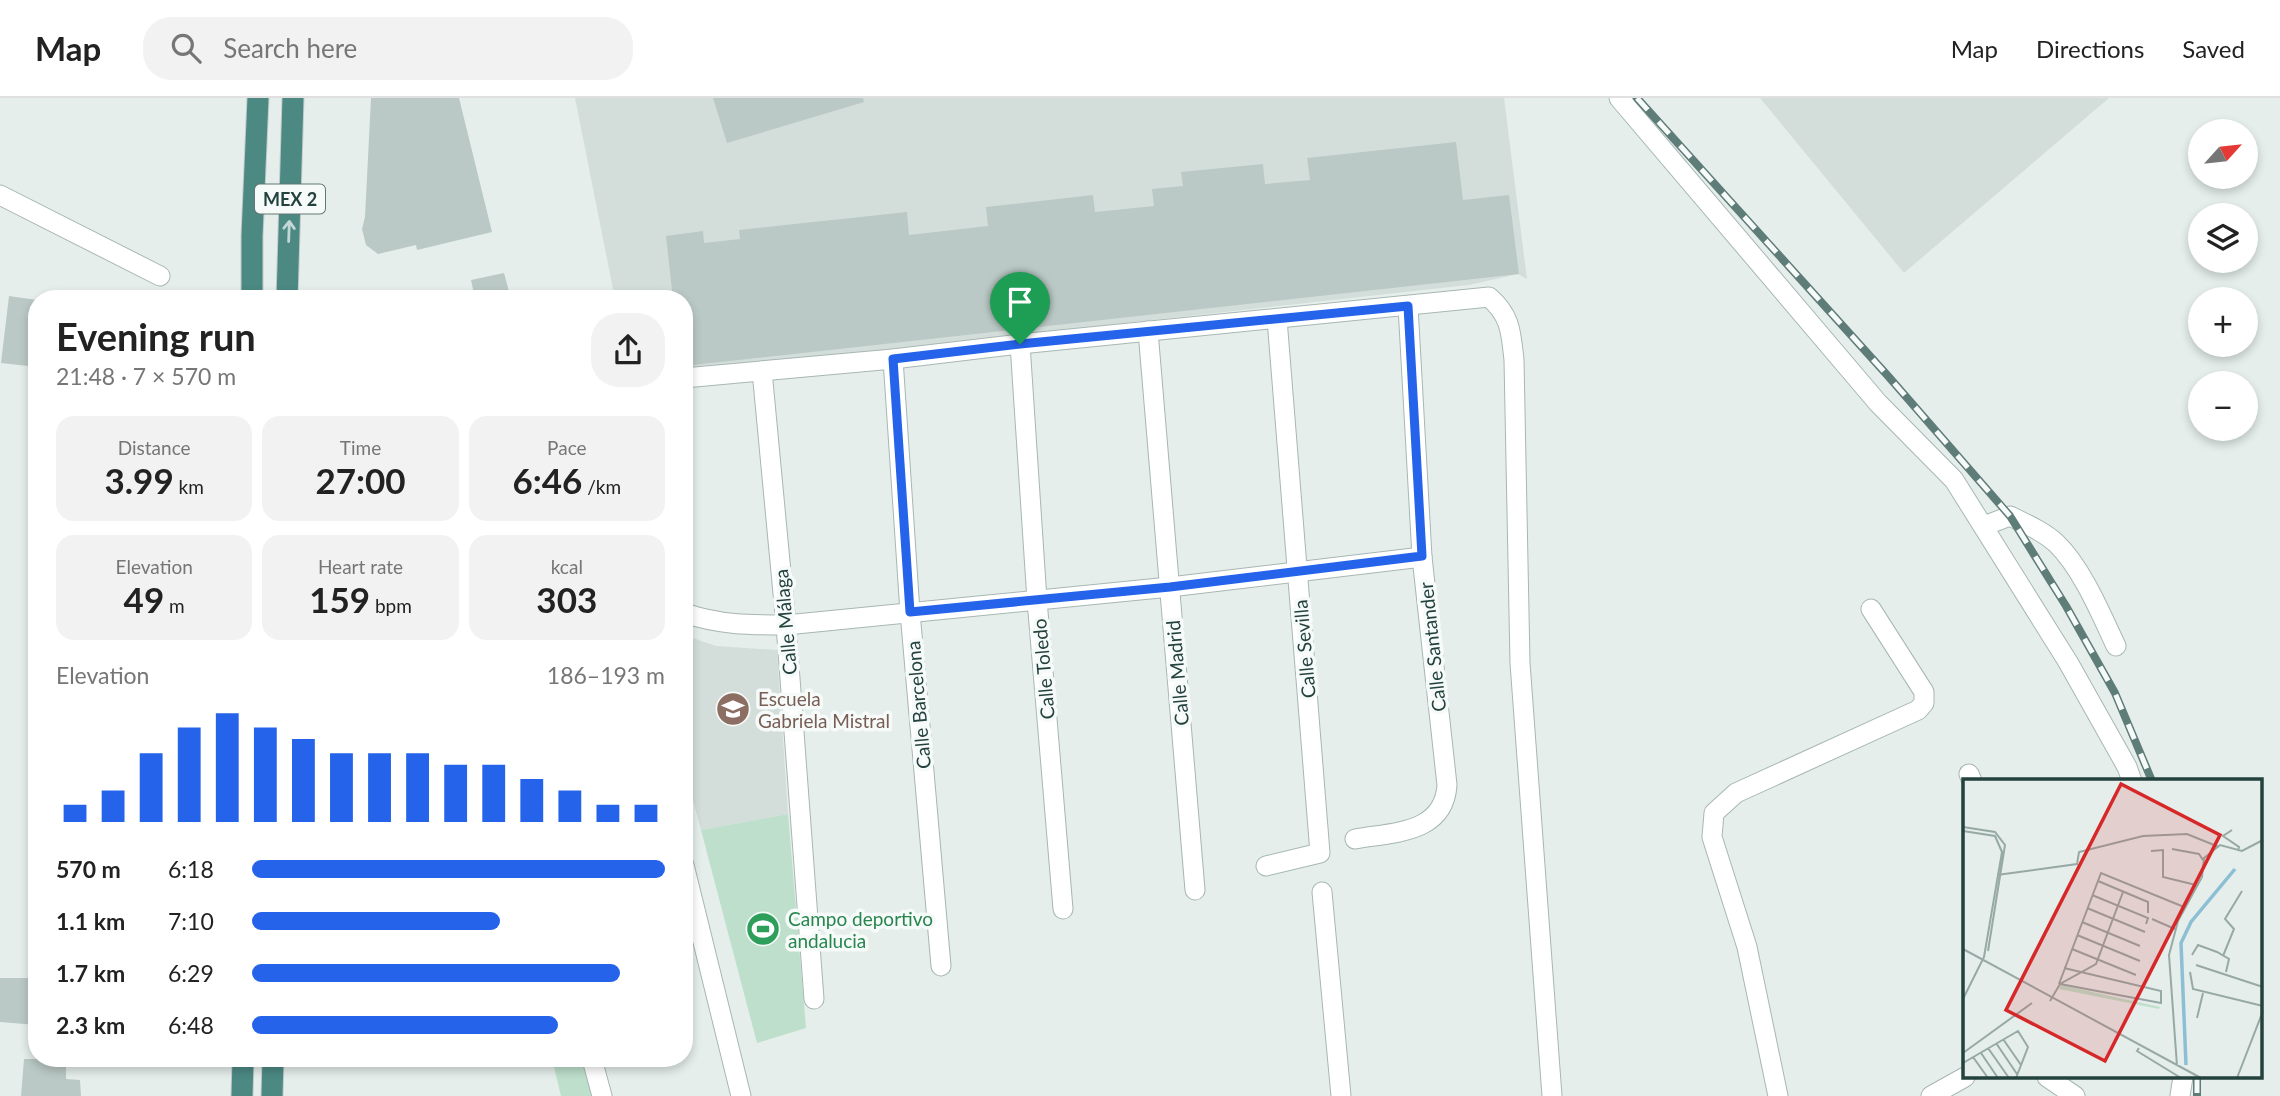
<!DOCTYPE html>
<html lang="en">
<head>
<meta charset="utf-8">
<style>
	body { margin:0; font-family:Lato,sans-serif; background:#f2f2f2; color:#222; height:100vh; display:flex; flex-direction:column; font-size:26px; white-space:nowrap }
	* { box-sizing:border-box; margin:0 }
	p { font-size:23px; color:#767676 }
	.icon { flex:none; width:38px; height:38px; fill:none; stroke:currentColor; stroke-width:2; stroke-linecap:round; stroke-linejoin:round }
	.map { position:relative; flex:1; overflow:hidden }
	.sheet { position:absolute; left:28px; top:192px; width:665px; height:777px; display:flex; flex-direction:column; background:#fff; border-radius:28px; box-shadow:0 4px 10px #0003 }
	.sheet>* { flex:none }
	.needle { width:46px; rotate:63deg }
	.controls { position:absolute; left:2188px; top:21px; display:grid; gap:14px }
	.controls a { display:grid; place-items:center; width:70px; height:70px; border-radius:50%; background:#fff; box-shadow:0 4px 10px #0003; font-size:35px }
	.pin { position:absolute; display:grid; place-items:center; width:60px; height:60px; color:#fff; margin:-72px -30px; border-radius:50% 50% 50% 0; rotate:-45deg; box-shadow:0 0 7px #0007 }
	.pin .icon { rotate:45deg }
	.round { display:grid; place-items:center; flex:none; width:74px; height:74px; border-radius:28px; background:#f2f2f2 }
	.summary { display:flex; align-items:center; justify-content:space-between; height:119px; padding:0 28px }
	h1 { font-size:38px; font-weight:700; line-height:52px }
	.metrics { display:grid; grid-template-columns:repeat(3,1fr); gap:10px; height:119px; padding:7px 28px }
	.metrics div { display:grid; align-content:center; border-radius:18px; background:#f2f2f2; text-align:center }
	.metrics b { font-size:35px; font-weight:700 }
	.metrics small { font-size:19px; font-weight:400 }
	.metrics p { font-size:19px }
	.chart { height:196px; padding:14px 28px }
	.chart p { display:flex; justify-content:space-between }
	.chart svg { width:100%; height:126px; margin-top:7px; stroke:#2563eb; stroke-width:6 }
	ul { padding:0 28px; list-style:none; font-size:23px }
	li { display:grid; grid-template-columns:112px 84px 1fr; align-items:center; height:52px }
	li i { height:18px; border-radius:9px; background:#2563eb }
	header { display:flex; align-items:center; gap:42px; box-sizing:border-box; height:98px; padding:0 35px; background:#fff; border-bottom:2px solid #e0e0e0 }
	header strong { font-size:33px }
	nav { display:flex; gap:38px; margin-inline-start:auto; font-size:24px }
	.search { width:490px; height:63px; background:#f2f2f2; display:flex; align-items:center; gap:18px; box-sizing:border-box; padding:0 24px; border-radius:28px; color:#767676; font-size:26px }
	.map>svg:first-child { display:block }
	.built { fill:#d3dedb }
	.green { fill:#bedfcb }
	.building { fill:#bac9c5 }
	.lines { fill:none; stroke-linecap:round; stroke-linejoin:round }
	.minor-casing { stroke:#a7b7b3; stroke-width:21 }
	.trunk-casing { stroke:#c1cac9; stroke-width:23 }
	.minor { stroke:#fff; stroke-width:19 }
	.trunk { stroke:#4c8983; stroke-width:21 }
	.rail-casing { stroke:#5e7c78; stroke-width:8 }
	.rail { stroke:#f6faf9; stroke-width:5; stroke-dasharray:16; stroke-linecap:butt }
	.oneway { stroke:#c3d8d6 }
	.route-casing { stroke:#fff; stroke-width:14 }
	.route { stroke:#2563eb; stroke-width:9 }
	.labels { text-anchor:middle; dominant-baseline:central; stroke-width:7; stroke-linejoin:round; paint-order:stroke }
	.shield { fill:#f6faf9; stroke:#627875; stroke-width:2 }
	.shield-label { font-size:18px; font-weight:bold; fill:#23413d }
	.street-label { font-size:19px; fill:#23413d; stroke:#f6faf9 }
	.education-label { font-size:19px; fill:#785e54; stroke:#f6faf9; text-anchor:start }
	.leisure-label { font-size:19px; fill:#27864d; stroke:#f6faf9; text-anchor:start }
	.inset-river { fill:none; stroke:#8dbfd4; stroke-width:3.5 }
	.inset-road { fill:none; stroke:#97a9a5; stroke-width:2 }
	.view { fill:#d62828; fill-opacity:0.15; stroke:#d62828; stroke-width:3.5 }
	.inset-edge { fill:none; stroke:#23413d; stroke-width:3.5 }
</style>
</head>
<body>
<header>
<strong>Map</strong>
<div class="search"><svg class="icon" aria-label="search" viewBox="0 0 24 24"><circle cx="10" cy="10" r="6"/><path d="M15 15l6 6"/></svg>Search here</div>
<nav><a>Map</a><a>Directions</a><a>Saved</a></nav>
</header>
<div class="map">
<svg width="2280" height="998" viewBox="0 0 2280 998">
	<rect width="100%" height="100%" fill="#e5eeeb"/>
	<g class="built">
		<path d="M575,0H1504L1527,181L1518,176L1469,187L684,274V201H615Z"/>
		<path d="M1760,0H2109L1904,175Z"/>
		<path d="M684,537L716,548L777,552L788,716L701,732L684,670Z"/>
	</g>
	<g class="green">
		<path d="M788,716L806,930L757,945L701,732Z"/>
		<path d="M552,961H584L593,998H561Z"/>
	</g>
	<g class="building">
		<path d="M371,0H459L492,134L417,152L416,147L378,156L366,147L362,131L365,119Z"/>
		<path d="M713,0H863L864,4L727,45Z"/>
		<path d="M1456,44L1463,102L1509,97L1519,176L684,268V201H673L666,138L703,133L704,145L740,141L739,132L907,114L909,137L988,128L986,109L1093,97L1095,114L1154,108L1152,91L1183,88L1181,74L1263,66L1265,86L1310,82L1307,60Z"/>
		<path d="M504,175L511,201H475L471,182Z"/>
		<path d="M9,198L37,202V269L1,265Z"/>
		<path d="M0,880H37V927L0,924Z"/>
		<path d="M24,961H66V981L80,982L81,998H21Z"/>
	</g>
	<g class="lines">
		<g class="minor-casing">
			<g id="minor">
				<path d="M1619,0L1878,305L1954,382L2068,564L2127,669L2132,683"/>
				<path d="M0,97L160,178"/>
				<path d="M1148,233L1195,792"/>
				<path d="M1020,246L1037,502L1063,811"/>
				<path d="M893,261L910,514L941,868"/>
				<path d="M762,273L786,527L814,901"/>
				<path d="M684,280L893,261L1020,246L1489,199C1511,218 1511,235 1514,262L1520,565L1552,998"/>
				<path d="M1984,428L2010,418C2026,426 2043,433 2056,445C2082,470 2101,516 2116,548"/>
				<path d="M684,515C721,527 747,527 786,527L1170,489L1422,459"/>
				<path d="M1969,676L1972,683"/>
				<path d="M1355,741C1393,734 1444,736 1447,687L1422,459L1408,208"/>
				<path d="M684,767L741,998"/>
				<path d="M1266,768L1320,755L1277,221"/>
				<path d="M1322,794L1341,998"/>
				<path d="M592,961L602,998"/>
				<path d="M2047,979L2075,998"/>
				<path d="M1778,998L1747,849L1712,739L1714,715L1736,695L1918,612L1924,605V594L1871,511"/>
				<path d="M1931,998L1965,979"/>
				<path d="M2180,998L2183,979"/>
			</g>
		</g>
		<g class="trunk-casing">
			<g id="trunk">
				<path d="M252,201V138L258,0"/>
				<path d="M287,201L293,0"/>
				<path d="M242,998L243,961"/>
				<path d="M272,998L273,961"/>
			</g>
		</g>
		<use href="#minor" class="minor"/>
		<use href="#trunk" class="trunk"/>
		<g class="rail-casing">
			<g id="rail">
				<path d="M1637,0L1888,278L2010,418L2066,508L2115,595L2152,683"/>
				<path d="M2197,979V998"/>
			</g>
		</g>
		<use href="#rail" class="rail"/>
	</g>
	<defs><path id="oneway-shaft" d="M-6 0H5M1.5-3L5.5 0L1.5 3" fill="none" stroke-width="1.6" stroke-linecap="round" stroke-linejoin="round" transform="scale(1.75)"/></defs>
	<use class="oneway" href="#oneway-shaft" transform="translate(289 133) rotate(-88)"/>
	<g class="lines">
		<g class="route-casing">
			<path id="route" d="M1408,208L1422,458L1170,489L910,514L893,261L1020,246Z"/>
		</g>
		<use href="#route" class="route"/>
	</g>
	<defs>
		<g id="school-disc" transform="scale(1.75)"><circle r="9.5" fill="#8d6e63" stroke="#f6faf9"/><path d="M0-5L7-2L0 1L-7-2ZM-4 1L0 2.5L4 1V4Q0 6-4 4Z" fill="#fff"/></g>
		<g id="stadium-disc" transform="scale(1.75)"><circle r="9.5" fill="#2e9e5b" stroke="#f6faf9"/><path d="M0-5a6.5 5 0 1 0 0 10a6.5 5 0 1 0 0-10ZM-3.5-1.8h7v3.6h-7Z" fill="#fff"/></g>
	</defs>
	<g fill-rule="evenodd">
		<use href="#school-disc" x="733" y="611"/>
		<use href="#stadium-disc" x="763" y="831"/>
	</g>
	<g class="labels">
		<rect class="shield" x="255" y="86.5" width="70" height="29" rx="5"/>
		<g class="shield-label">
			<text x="290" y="101">MEX 2</text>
		</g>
		<g class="street-label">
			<text transform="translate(785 524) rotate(-95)">Calle Málaga</text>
			<text transform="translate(1432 549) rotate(-96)">Calle Santander</text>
			<text transform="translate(1304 551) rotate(-95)">Calle Sevilla</text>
			<text transform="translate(1043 571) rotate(-95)">Calle Toledo</text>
			<text transform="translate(1177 575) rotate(-95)">Calle Madrid</text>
			<text transform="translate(918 607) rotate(-95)">Calle Barcelona</text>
		</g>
		<g class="education-label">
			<text x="758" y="600">Escuela<tspan x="758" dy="22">Gabriela Mistral</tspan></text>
		</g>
		<g class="leisure-label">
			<text x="788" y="820">Campo deportivo<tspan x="788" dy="22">andalucia</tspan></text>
		</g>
	</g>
	<g transform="translate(1963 681)">
		<rect width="299" height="299" fill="#e5eeeb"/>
		<path d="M98,206L197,228L196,230L96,210Z" fill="#bedfcb"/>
		<path class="inset-river" d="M223,286L218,164L228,143L272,90"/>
		<path class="inset-road" d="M0,48L32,53L42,66L25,172M269,51L260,57L276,68L275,72M0,52L32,57L39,73L21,178L0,220M209,70L236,75L240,81M188,72L200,71V98L233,106M34,96L114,85L116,73L180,57L224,55L256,68M135,102L185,123V134M129,116L185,139L183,145M124,129L182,153M189,140L212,150M119,143L177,167M114,156L177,182M0,170L238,299M109,170L173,196M229,176L235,166L254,173L266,180L263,193M260,177L271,150L262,140L279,112M233,186L300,208M227,193L230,210L300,227M96,205L138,94L221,128M97,205L198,224V212L101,189M87,222L97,205L133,185L160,113M234,239L240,214M40,260L58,286M33,264L54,295M25,269L46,299M176,269L174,272L218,299M0,274L69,224M18,274L35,299M10,278L25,299M0,284L55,252L65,268L53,299M214,287L206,176L215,142L239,98L241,79L257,66L279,72L300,61M274,299L300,232"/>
		<path class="view" d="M158,5L257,56L142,282L43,231Z"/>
		<rect width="299" height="299" class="inset-edge"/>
	</g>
</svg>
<div class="controls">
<a><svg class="needle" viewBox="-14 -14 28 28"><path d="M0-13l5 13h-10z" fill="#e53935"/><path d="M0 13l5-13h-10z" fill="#767676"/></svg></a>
<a><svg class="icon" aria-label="layers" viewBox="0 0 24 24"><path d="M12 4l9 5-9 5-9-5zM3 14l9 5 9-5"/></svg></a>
<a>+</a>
<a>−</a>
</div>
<div class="pin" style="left:1020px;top:246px;background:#1e9e55"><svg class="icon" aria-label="arrive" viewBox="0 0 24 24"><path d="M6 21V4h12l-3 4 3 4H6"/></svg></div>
<section class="sheet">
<div class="summary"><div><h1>Evening run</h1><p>21:48 · 7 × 570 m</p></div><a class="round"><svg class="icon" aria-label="share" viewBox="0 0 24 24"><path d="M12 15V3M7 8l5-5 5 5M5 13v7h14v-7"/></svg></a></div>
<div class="metrics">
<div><p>Distance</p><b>3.99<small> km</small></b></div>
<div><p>Time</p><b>27:00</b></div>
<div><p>Pace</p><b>6:46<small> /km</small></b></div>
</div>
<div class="metrics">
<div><p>Elevation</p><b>49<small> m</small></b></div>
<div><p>Heart rate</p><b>159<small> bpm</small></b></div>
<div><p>kcal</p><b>303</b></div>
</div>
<div class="chart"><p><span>Elevation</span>186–193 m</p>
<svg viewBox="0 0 160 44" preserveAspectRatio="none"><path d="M5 44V38M15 44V33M25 44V20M35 44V11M45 44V6M55 44V11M65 44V15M75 44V20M85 44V20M95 44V20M105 44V24M115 44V24M125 44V29M135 44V33M145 44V38M155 44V38"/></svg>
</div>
<ul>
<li><b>570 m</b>6:18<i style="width:100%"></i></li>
<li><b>1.1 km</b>7:10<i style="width:60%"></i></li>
<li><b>1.7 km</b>6:29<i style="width:89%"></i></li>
<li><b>2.3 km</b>6:48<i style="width:74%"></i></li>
</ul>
</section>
</div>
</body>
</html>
